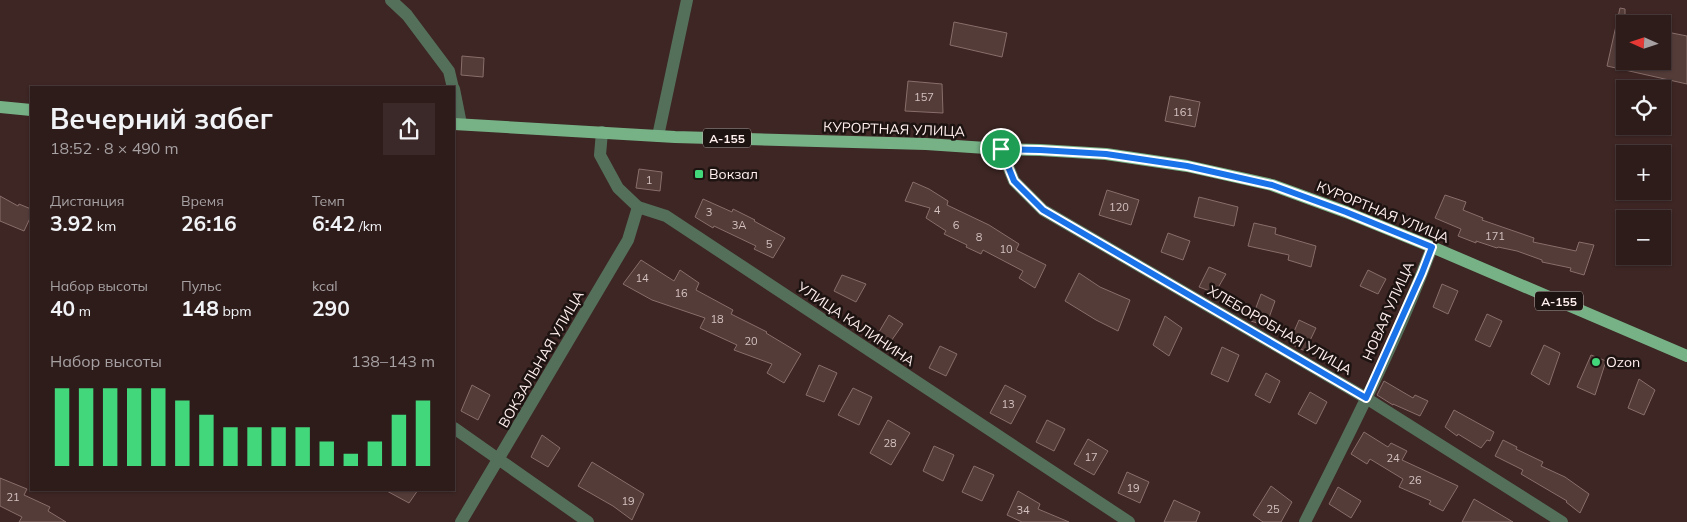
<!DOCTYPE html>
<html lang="ru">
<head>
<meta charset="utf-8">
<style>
	body { margin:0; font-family:Mulish,sans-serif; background:#3a2928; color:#f1f3f6; height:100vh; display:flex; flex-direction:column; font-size:19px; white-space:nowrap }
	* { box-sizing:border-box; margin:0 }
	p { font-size:16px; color:#a7a1a3 }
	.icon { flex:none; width:28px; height:28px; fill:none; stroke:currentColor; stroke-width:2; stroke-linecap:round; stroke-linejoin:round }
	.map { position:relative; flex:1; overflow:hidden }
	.panel { position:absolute; left:30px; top:86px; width:425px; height:405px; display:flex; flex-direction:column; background:#2e1c1b; border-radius:0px; box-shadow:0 1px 4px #0004,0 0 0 1px #493a3a }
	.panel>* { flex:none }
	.needle { width:32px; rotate:273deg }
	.tools { position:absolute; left:1616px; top:15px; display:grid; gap:10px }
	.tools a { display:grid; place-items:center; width:55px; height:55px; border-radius:0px; background:#2e1c1b; box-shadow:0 1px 4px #0004,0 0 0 1px #493a3a; font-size:25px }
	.pin { position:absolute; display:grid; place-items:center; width:42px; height:42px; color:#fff; margin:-21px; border:2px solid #fff; border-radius:50%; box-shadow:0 1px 5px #0007 }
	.round { display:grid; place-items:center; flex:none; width:52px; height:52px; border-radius:0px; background:#3a2928 }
	.head { display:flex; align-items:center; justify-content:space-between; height:85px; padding:0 20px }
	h1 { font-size:28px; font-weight:700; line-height:38px }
	.stats { display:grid; grid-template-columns:repeat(3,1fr); gap:8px; height:85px; padding:5px 20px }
	.stats div { display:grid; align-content:center }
	.stats b { font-size:21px; font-weight:700 }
	.stats small { font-size:14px; font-weight:400 }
	.stats p { font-size:14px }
	.chart { height:140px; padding:10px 20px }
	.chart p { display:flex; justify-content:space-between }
	.chart svg { width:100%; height:90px; margin-top:5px; stroke:#42d77b; stroke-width:6 }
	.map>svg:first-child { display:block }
	.building { fill:#543c39; stroke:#896e6b }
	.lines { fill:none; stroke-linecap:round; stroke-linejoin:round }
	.street { stroke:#54705b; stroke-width:12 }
	.primary { stroke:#77b287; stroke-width:12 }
	.route-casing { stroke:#fff; stroke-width:10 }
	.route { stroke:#1a73e8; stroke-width:6 }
	.poi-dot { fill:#42d77b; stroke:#1d1311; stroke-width:2 }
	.labels { text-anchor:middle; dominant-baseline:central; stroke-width:5; stroke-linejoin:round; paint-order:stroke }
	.number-label { font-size:11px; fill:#d4c2c0 }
	.shield { fill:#1d1311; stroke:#bbadab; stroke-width:1 }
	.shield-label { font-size:12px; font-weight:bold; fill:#ffefed }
	.street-label { font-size:14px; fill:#ffefed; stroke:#1d1311 }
	.poi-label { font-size:14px; fill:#ffefed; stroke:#1d1311; text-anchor:start }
</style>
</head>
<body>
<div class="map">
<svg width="1687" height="522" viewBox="0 0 1687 522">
	<rect width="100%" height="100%" fill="#3d2624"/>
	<g class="building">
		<path d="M1620,8L1625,9V61H1662V31L1687,36V84L1607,66Z"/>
		<path d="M954,22L1007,33L1002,57L950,45Z"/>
		<path d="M462,56L484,58L483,77L461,75Z"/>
		<path d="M908,81L942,84L943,113L905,111Z"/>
		<path d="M1170,96L1200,102L1195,127L1165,121Z"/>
		<path d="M639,169L662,172L660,191L636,188Z"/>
		<path d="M913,182L929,189L948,201L947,205L989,225L1019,244L1016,250L1046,265L1035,288L1019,278L1023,271L983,250L981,254L966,247L967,245L944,234L946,231L926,218L930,208L905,201Z"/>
		<path d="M1107,190L1139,200L1131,225L1099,215Z"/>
		<path d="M1445,195L1466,202L1463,210L1483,218L1482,220L1534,238L1533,242L1576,251L1579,242L1594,245L1584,275L1570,271L1571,268L1542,262V260L1517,251L1498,247L1497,248L1476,241V243L1458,236L1461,229L1435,218Z"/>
		<path d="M0,196L18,206L19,204L31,209V216L24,231L0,221Z"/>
		<path d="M1199,197L1238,207L1234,226L1194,217Z"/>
		<path d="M703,199L732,212L733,209L755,220L754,221L785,238L773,258L754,249L756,246L714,226L713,228L695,217Z"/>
		<path d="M1254,223L1276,228L1275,234L1316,246L1311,267L1288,260L1289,255L1248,246Z"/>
		<path d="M1168,233L1190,241L1183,260L1161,252Z"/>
		<path d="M641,260L674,281L680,270L699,283L696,290L733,310L731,314L767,332L766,333L801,354L784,383L767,373L772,364L734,350L737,345L700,328L705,318L652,300L623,284Z"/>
		<path d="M1209,267L1226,274L1215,293L1199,287Z"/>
		<path d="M1368,270L1386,279L1378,294L1360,286Z"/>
		<path d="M1079,273L1100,287L1130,300L1118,331L1096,320L1065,301Z"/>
		<path d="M842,275L866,284L856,302L834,291Z"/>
		<path d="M1442,284L1458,291L1448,314L1433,307Z"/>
		<path d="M1261,294L1275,301L1266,326L1251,321Z"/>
		<path d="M1487,314L1502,321L1490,347L1475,340Z"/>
		<path d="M889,315L903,324L889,344L876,337Z"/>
		<path d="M1165,316L1182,328L1169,356L1153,345Z"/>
		<path d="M1299,320L1316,328L1305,351L1289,343Z"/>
		<path d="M1544,345L1560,353L1549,385L1531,374Z"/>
		<path d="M940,346L957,354L946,376L929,368Z"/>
		<path d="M1222,347L1239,355L1228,382L1211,374Z"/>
		<path d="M1591,355L1606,361L1595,395L1577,387Z"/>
		<path d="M819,365L837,373L824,402L806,395Z"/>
		<path d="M1266,373L1280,381L1270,403L1255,395Z"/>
		<path d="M1639,379L1655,390L1644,415L1628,408Z"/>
		<path d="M1384,381L1413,398L1415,395L1428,401L1420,416L1393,404V405L1377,395Z"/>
		<path d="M472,385L490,395L478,420L461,411Z"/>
		<path d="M1005,385L1026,396L1011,424L990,413Z"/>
		<path d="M853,388L872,397L859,425L838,415Z"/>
		<path d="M1310,392L1327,402L1316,424L1298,414Z"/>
		<path d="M1454,410L1494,432L1490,441L1487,440L1481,448L1458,434L1457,436L1445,427Z"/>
		<path d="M888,420L910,433L891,465L870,453Z"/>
		<path d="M1047,420L1065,429L1054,451L1036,442Z"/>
		<path d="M1364,432L1388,447L1391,443L1407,451L1402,460L1458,486L1443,511L1429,504L1431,501L1399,487L1403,479L1370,459L1367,464L1351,454Z"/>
		<path d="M542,435L560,448L548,467L531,457Z"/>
		<path d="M1088,439L1108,451L1094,475L1074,464Z"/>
		<path d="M1503,440L1517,447L1516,449L1543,462L1541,466L1565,477L1589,494L1580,513L1566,502L1567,501L1521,474L1523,470L1495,456Z"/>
		<path d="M934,446L954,455L943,481L923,471Z"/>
		<path d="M592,462L644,494L632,520L613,506L578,486Z"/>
		<path d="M974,466L994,475L982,501L962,492Z"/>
		<path d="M1127,472L1149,482L1140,503L1118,493Z"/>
		<path d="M0,478L27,489L24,495L50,507L48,511L66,522H19L22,517L0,506Z"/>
		<path d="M1271,486L1292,502L1281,522H1263L1253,515Z"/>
		<path d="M1338,487L1361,501L1351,518L1329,504Z"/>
		<path d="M385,490H418L409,503Z"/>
		<path d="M1018,491L1040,504L1038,509L1069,522H1022L1007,515Z"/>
		<path d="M1474,499L1513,522H1462Z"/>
		<path d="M1174,500L1200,512L1196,522H1164Z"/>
	</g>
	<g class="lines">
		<g class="street">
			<path d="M391,0L407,15L449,71L453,88"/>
			<path d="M454,89L461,124"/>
			<path d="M602,132L600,155L618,188L638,207L666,216L1129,522"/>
			<path d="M658,136L687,0"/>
			<path d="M1001,149L1014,181L1043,210L1366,398L1562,522"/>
			<path d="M454,428L588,522"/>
			<path d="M461,522L628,240L638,207"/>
			<path d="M1305,522C1350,432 1397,341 1432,247"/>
		</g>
		<g class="primary">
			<path d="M0,107L31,110"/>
			<path d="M454,124L675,137L926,144L1001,149L1040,150L1106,154L1187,166L1272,185L1346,212L1432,247L1687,356"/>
		</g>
	</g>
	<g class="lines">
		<g class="route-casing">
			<path id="route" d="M1001,149L1040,150L1106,154L1187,166L1272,185L1346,212L1432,247L1422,273L1366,398L1043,210L1014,181Z"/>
		</g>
		<use href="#route" class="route"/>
	</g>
	<g class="poi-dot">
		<rect x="694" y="169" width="10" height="10" rx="2.5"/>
		<circle cx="1596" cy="362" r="5"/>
	</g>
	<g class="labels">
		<g class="number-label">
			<text x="924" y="97">157</text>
			<text x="1183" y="112">161</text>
			<text x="649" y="180">1</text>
			<text x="1119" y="207">120</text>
			<text x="937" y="210">4</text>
			<text x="709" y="212">3</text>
			<text x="739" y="225">3А</text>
			<text x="956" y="225">6</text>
			<text x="1495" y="236">171</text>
			<text x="979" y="237">8</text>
			<text x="769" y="244">5</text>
			<text x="1006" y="249">10</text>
			<text x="642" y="278">14</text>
			<text x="681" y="293">16</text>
			<text x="717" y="319">18</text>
			<text x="751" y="341">20</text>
			<text x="1008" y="404">13</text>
			<text x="890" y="443">28</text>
			<text x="1091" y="457">17</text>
			<text x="1393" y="458">24</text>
			<text x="1415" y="480">26</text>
			<text x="1133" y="488">19</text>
			<text x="13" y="497">21</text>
			<text x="628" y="501">19</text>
			<text x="1273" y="509">25</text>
			<text x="1023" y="510">34</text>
		</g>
		<g class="shield">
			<rect x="703" y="128.5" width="48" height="19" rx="4"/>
			<rect x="1535" y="291.5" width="48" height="19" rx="4"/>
		</g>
		<g class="shield-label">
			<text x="727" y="138">А-155</text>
			<text x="1559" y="301">А-155</text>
		</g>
		<g class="street-label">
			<text transform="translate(894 129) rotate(2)">КУРОРТНАЯ УЛИЦА</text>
			<text transform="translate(1383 212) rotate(22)">КУРОРТНАЯ УЛИЦА</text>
			<text transform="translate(1388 311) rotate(-66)">НОВАЯ УЛИЦА</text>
			<text transform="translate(856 324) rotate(34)">УЛИЦА КАЛИНИНА</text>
			<text transform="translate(1280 330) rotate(30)">ХЛЕБОРОБНАЯ УЛИЦА</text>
			<text transform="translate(541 359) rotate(-60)">ВОКЗАЛЬНАЯ УЛИЦА</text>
		</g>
		<g class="poi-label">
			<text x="709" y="174">Вокзал</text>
			<text x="1606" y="362">Ozon</text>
		</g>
	</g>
</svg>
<div class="tools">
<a><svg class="needle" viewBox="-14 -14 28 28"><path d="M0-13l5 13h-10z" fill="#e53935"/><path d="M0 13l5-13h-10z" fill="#a7a1a3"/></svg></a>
<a><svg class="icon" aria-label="locate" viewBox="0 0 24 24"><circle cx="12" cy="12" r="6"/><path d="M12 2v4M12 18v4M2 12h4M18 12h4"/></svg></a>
<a>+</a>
<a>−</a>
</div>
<div class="pin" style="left:1001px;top:149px;background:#1e9e55"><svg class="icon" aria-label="arrive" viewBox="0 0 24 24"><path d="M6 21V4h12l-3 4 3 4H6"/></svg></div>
<section class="panel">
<div class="head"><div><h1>Вечерний забег</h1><p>18:52 · 8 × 490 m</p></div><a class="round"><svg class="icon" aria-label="share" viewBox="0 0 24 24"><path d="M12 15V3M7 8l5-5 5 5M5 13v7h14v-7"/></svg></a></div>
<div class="stats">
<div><p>Дистанция</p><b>3.92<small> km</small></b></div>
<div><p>Время</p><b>26:16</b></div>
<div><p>Темп</p><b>6:42<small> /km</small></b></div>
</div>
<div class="stats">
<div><p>Набор высоты</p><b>40<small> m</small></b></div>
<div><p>Пульс</p><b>148<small> bpm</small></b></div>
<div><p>kcal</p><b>290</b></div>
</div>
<div class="chart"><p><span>Набор высоты</span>138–143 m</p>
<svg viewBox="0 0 160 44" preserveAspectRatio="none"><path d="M5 44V6M15 44V6M25 44V6M35 44V6M45 44V6M55 44V12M65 44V19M75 44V25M85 44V25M95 44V25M105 44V25M115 44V32M125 44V38M135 44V32M145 44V19M155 44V12"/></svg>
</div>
</section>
</div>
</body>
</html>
